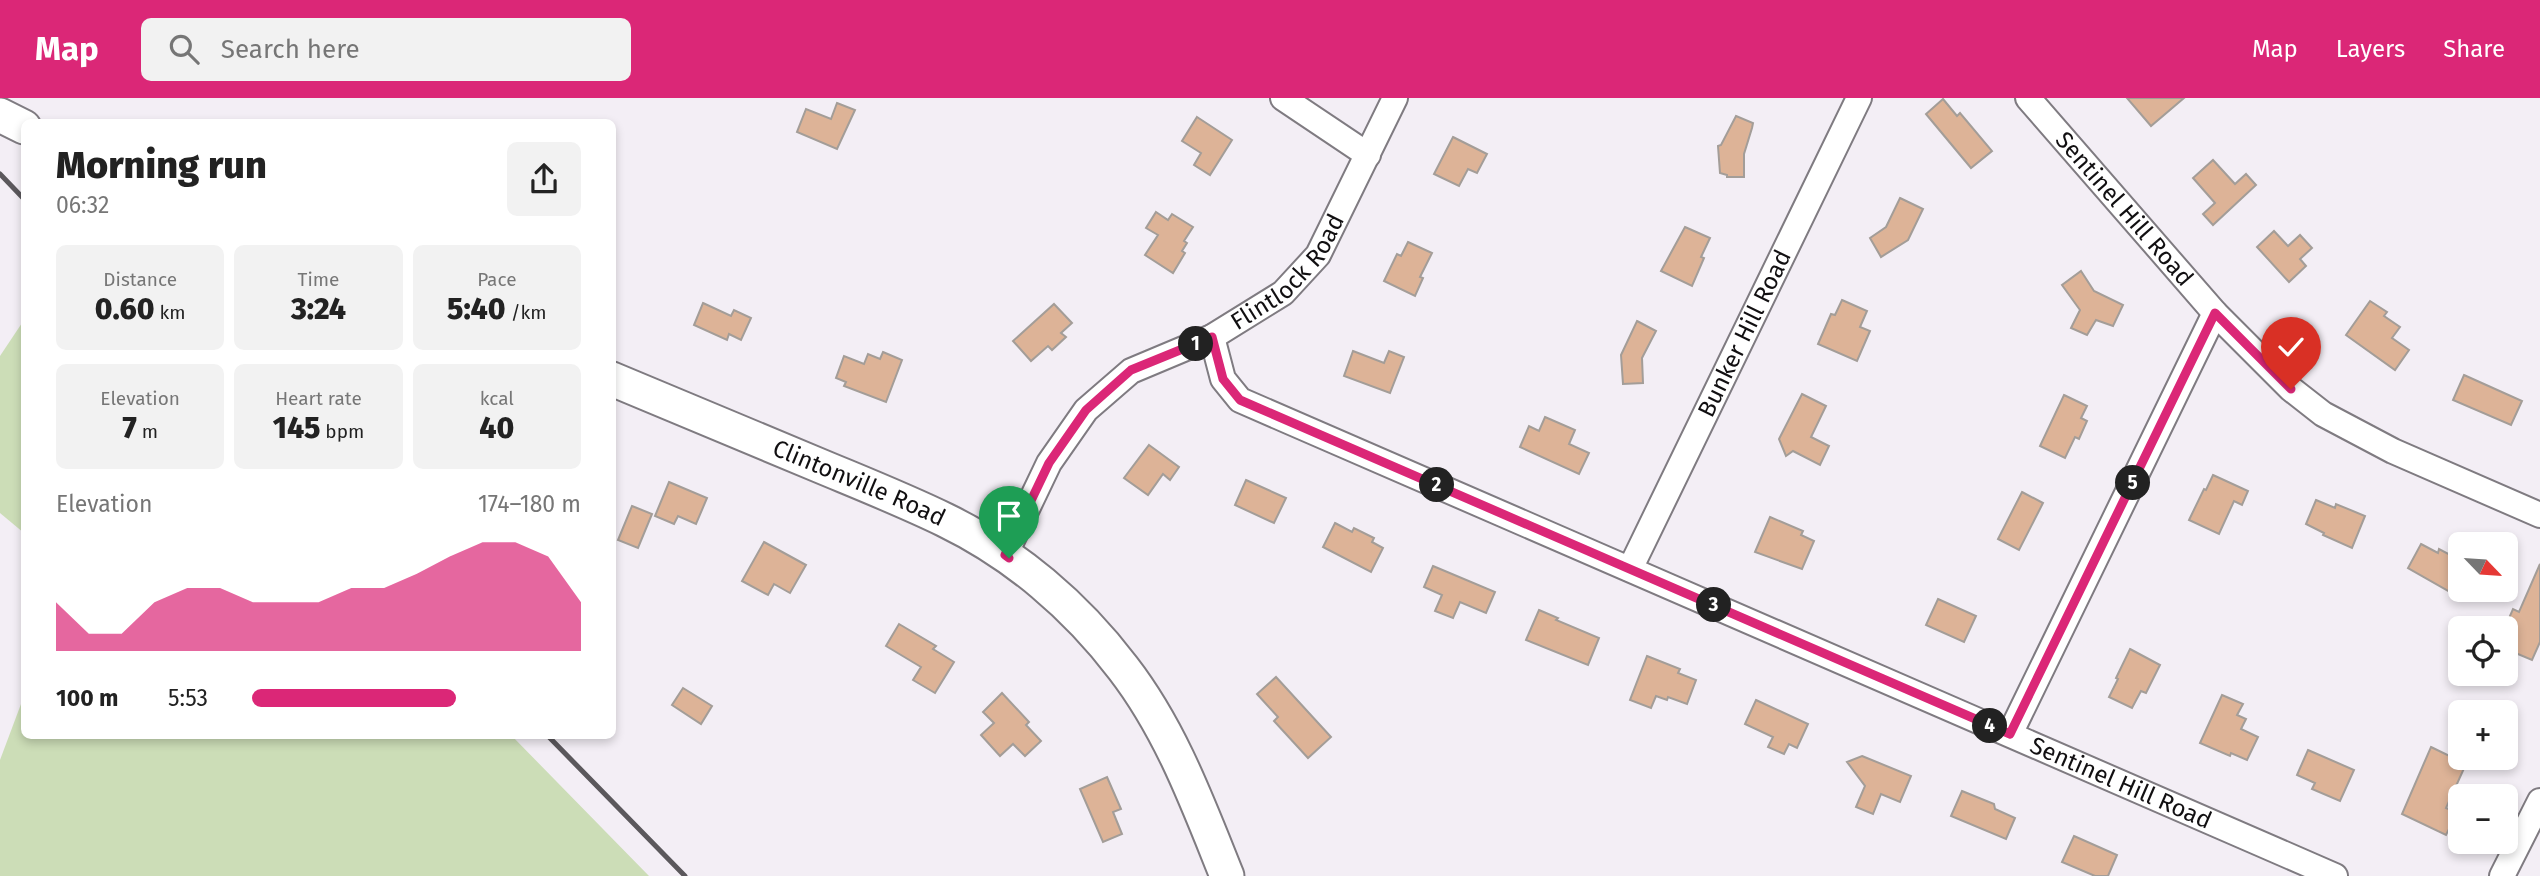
<!DOCTYPE html>
<html lang="en">
<head>
<meta charset="utf-8">
<style>
	body { margin:0; font-family:"Fira Sans",sans-serif; background:#f2f2f2; color:#222; height:100vh; display:flex; flex-direction:column; font-size:26px; white-space:nowrap }
	* { box-sizing:border-box; margin:0 }
	p { font-size:23px; color:#767676 }
	.icon { flex:none; width:38px; height:38px; fill:none; stroke:currentColor; stroke-width:2; stroke-linecap:round; stroke-linejoin:round }
	.map { position:relative; flex:1; overflow:hidden }
	.drawer { position:absolute; left:21px; top:21px; width:595px; height:620px; display:flex; flex-direction:column; background:#fff; border-radius:10px; box-shadow:0 4px 10px #0003 }
	.drawer>* { flex:none }
	.needle { width:46px; rotate:115deg }
	.controls { position:absolute; left:2448px; top:434px; display:grid; gap:14px }
	.controls a { display:grid; place-items:center; width:70px; height:70px; border-radius:10px; background:#fff; box-shadow:0 4px 10px #0003; font-size:35px }
	.pin { position:absolute; display:grid; place-items:center; width:60px; height:60px; color:#fff; margin:-72px -30px; border-radius:50% 50% 50% 0; rotate:-45deg; box-shadow:0 0 7px #0007 }
	.pin .icon { rotate:45deg }
	.km { position:absolute; width:35px; height:35px; margin:-18px; border-radius:50%; background:#222; color:#fff; font-size:19px; line-height:35px; text-align:center }
	.round { display:grid; place-items:center; flex:none; width:74px; height:74px; border-radius:10px; background:#f2f2f2 }
	.head { display:flex; align-items:center; justify-content:space-between; height:119px; padding:0 35px }
	h1 { font-size:38px; font-weight:800; line-height:52px }
	.figures { display:grid; grid-template-columns:repeat(3,1fr); gap:10px; height:119px; padding:7px 35px }
	.figures div { display:grid; align-content:center; border-radius:10px; background:#f2f2f2; text-align:center }
	.figures b { font-size:30px; font-weight:800 }
	.figures small { font-size:19px; font-weight:400 }
	.figures p { font-size:19px }
	.chart { height:196px; padding:14px 35px }
	.chart p { display:flex; justify-content:space-between }
	.chart svg { width:100%; height:126px; margin-top:7px; fill:#db2777; opacity:.7 }
	ul { padding:0 35px; list-style:none; font-size:23px }
	li { display:grid; grid-template-columns:112px 84px 1fr; align-items:center; height:52px }
	li i { height:18px; border-radius:9px; background:#db2777 }
	header { display:flex; align-items:center; gap:42px; box-sizing:border-box; height:98px; padding:0 35px; background:#db2777; color:#fff }
	header strong { font-size:33px }
	nav { display:flex; gap:38px; margin-inline-start:auto; font-size:24px }
	.search { width:490px; height:63px; background:#f2f2f2; display:flex; align-items:center; gap:18px; box-sizing:border-box; padding:0 24px; border-radius:10px; color:#767676; font-size:26px }
	.map>svg:first-child { display:block }
	.green { fill:#ccddb7 }
	.building { fill:#ddb397; stroke:#a39d98; stroke-width:2 }
	.lines { fill:none; stroke-linecap:round; stroke-linejoin:round }
	.street-casing { stroke:#7f7b81; stroke-width:28 }
	.secondary-casing { stroke:#7f7b81; stroke-width:37 }
	.street { stroke:#fff; stroke-width:24 }
	.secondary { stroke:#fff; stroke-width:33 }
	.rail { stroke:#5b585c; stroke-width:5 }
	.route-casing { stroke:#fff; stroke-width:14 }
	.route { stroke:#db2777; stroke-width:9 }
	.labels { text-anchor:middle; dominant-baseline:central; stroke-width:5; stroke-linejoin:round; paint-order:stroke }
	.street-label { font-size:24px; fill:#110f11; stroke:#fff }
</style>
</head>
<body>
<header>
<strong>Map</strong>
<div class="search"><svg class="icon" aria-label="search" viewBox="0 0 24 24"><circle cx="10" cy="10" r="6"/><path d="M15 15l6 6"/></svg>Search here</div>
<nav><a>Map</a><a>Layers</a><a>Share</a></nav>
</header>
<div class="map">
<svg width="2540" height="778" viewBox="0 0 2540 778">
	<rect width="100%" height="100%" fill="#f3eef5"/>
	<g class="green">
		<path d="M24,222V435L0,415V258Z"/>
		<path d="M24,598V637H511L649,778H0V662Z"/>
	</g>
	<g class="building">
		<path d="M2127,0H2184L2151,28Z"/>
		<path d="M1943,1L1957,18L1960,15L1992,53L1971,70L1926,16Z"/>
		<path d="M837,5L855,12L837,51L797,34L806,11L831,21Z"/>
		<path d="M1736,18L1753,25L1752,30L1744,56V79H1727V77L1720,75L1718,48L1721,47Z"/>
		<path d="M1197,19L1232,42L1210,77L1194,67L1201,55L1182,43Z"/>
		<path d="M1453,39L1487,56L1477,75L1468,71L1459,88L1434,76Z"/>
		<path d="M2213,62L2235,86L2246,76L2256,87L2213,127L2203,116L2215,105L2193,80Z"/>
		<path d="M1900,100L1923,111L1908,142L1881,159L1870,140L1886,129Z"/>
		<path d="M1156,114L1168,122L1172,116L1193,129L1184,143L1187,145L1182,153L1185,155L1173,175L1145,157L1158,137L1146,130Z"/>
		<path d="M1685,129L1710,140L1701,159L1704,160L1692,188L1661,173Z"/>
		<path d="M2274,133L2288,148L2300,137L2312,150L2300,161L2306,168L2289,184L2257,149Z"/>
		<path d="M1408,144L1432,155L1420,179L1423,180L1415,198L1384,183L1397,156L1401,158Z"/>
		<path d="M2081,173L2094,193L2123,207L2113,228L2096,222L2087,237L2071,230L2080,212L2062,187Z"/>
		<path d="M1842,202L1867,213L1860,229L1870,233L1857,263L1818,246L1831,216L1835,217Z"/>
		<path d="M2370,203L2387,214L2384,218L2400,229L2392,240L2409,252L2395,272L2346,237Z"/>
		<path d="M703,205L731,218L734,212L751,220L741,242L729,236L727,242L694,227Z"/>
		<path d="M1054,206L1072,225L1061,235L1066,239L1052,252L1048,248L1031,263L1013,243Z"/>
		<path d="M1637,223L1656,233L1642,260L1643,285L1623,286L1621,257Z"/>
		<path d="M1353,253L1384,265L1389,253L1404,259L1390,295L1344,278Z"/>
		<path d="M883,254L902,262L886,304L844,288L846,284L836,280L844,258L864,266L868,256L880,261Z"/>
		<path d="M2464,277L2522,303L2511,327L2453,302Z"/>
		<path d="M1802,296L1826,308L1811,339L1829,348L1820,367L1793,353L1786,358L1779,341Z"/>
		<path d="M2064,297L2087,308L2081,320L2087,323L2079,341L2075,339L2065,360L2040,348Z"/>
		<path d="M1545,319L1575,332L1569,346L1589,355L1579,376L1520,349L1529,328L1539,333Z"/>
		<path d="M1149,347L1179,369L1170,382L1163,376L1148,397L1124,380Z"/>
		<path d="M2213,377L2248,393L2242,407L2234,403L2219,436L2189,422L2204,391L2206,392Z"/>
		<path d="M1246,382L1286,400L1274,425L1235,407Z"/>
		<path d="M669,384L707,400L696,426L678,418L674,426L655,418Z"/>
		<path d="M2022,394L2043,405L2019,452L1998,441Z"/>
		<path d="M2316,402L2335,410L2336,406L2365,418L2352,450L2323,437L2324,435L2306,426Z"/>
		<path d="M632,408L652,416L638,450L618,442Z"/>
		<path d="M1770,419L1803,433L1801,437L1814,443L1802,471L1755,454Z"/>
		<path d="M1335,425L1352,434L1354,430L1374,440L1372,444L1383,450L1371,474L1323,449Z"/>
		<path d="M764,444L806,467L790,495L774,486L768,497L742,483Z"/>
		<path d="M2421,446L2438,455L2439,451L2460,462V480L2452,495L2408,470Z"/>
		<path d="M2540,466V544L2532,562L2506,551V527L2513,511L2519,514Z"/>
		<path d="M1433,468L1495,494L1486,515L1460,504L1453,520L1435,513L1442,497L1424,489Z"/>
		<path d="M1938,501L1976,518L1964,544L1926,527Z"/>
		<path d="M1539,512L1558,520L1556,522L1599,540L1588,567L1526,542Z"/>
		<path d="M899,526L936,548L933,551L954,564L935,595L913,582L921,569L886,548Z"/>
		<path d="M2130,551L2160,567L2146,595L2141,593L2132,610L2109,599L2118,581L2116,580Z"/>
		<path d="M1647,558L1680,571L1678,575L1696,582L1687,606L1668,599L1667,602L1656,598L1651,610L1630,602Z"/>
		<path d="M1276,579L1331,639L1308,660L1274,623L1278,619L1257,596Z"/>
		<path d="M683,590L712,608L701,626L672,607Z"/>
		<path d="M1002,595L1029,624L1026,627L1041,643L1025,658L1013,646L1000,658L981,637L994,625L983,614Z"/>
		<path d="M2222,597L2243,606L2237,617L2246,621L2241,631L2258,639L2247,662L2231,655L2230,658L2200,645Z"/>
		<path d="M1756,602L1808,626L1797,650L1789,646L1784,656L1768,649L1773,639L1745,626Z"/>
		<path d="M2431,649L2466,666L2446,710L2457,715L2446,737L2402,716Z"/>
		<path d="M2308,652L2354,672L2340,703L2312,691L2315,685L2297,677Z"/>
		<path d="M1862,658L1911,678L1900,704L1881,696L1873,716L1856,709L1865,688L1847,664Z"/>
		<path d="M1107,679L1121,711L1113,714L1122,736L1103,744L1080,691Z"/>
		<path d="M1962,693L1994,706L1995,711L2015,720L2006,741L1951,718Z"/>
		<path d="M2074,738L2117,757L2108,778H2095L2062,764Z"/>
	</g>
	<g class="lines">
		<g class="street-casing">
			<g id="street">
				<path d="M1283,0L1368,57"/>
				<path id="s1" d="M2028,0L2215,215L2291,291L2323,316L2393,353L2540,417"/>
				<path id="s2" d="M1212,239L1223,281L1240,302L2335,778"/>
				<path id="s3" d="M1005,457L1049,365L1086,312L1131,273L1212,239L1283,195L1318,157L1395,0"/>
				<path id="s4" d="M1630,471L1859,0"/>
				<path d="M2010,636L2215,215"/>
				<path d="M2502,778L2540,703"/>
			</g>
		</g>
		<g class="secondary-casing">
			<g id="secondary">
				<path d="M0,17L24,29"/>
				<path id="s5" d="M612,281C681,310 750,339 818,367C861,385 904,402 945,422C1015,456 1076,508 1123,570C1171,632 1198,706 1227,778"/>
			</g>
		</g>
		<use href="#street" class="street"/>
		<use href="#secondary" class="secondary"/>
		<g class="rail">
			<path d="M0,76L24,101"/>
			<path d="M547,637L685,778"/>
		</g>
	</g>
	<g class="lines">
		<g class="route-casing">
			<path id="route" d="M1009,460L1005,457L1049,365L1086,312L1131,272L1212,239L1223,281L1240,302L2010,636L2215,215L2291,291"/>
		</g>
		<use href="#route" class="route"/>
	</g>
	<g class="labels">
		<g class="street-label">
			<text stroke="none"><textPath href="#s1" startOffset="147">Sentinel Hill Road</textPath></text>
			<text stroke="none"><textPath href="#s3" startOffset="416">Flintlock Road</textPath></text>
			<text stroke="none"><textPath href="#s4" startOffset="262">Bunker Hill Road</textPath></text>
			<text stroke="none"><textPath href="#s5" startOffset="268">Clintonville Road</textPath></text>
			<text stroke="none"><textPath href="#s2" startOffset="1031">Sentinel Hill Road</textPath></text>
		</g>
	</g>
</svg>
<div class="controls">
<a><svg class="needle" viewBox="-14 -14 28 28"><path d="M0-13l5 13h-10z" fill="#e53935"/><path d="M0 13l5-13h-10z" fill="#767676"/></svg></a>
<a><svg class="icon" aria-label="locate" viewBox="0 0 24 24"><circle cx="12" cy="12" r="6"/><path d="M12 2v4M12 18v4M2 12h4M18 12h4"/></svg></a>
<a>+</a>
<a>−</a>
</div>
<div class="pin" style="left:1009px;top:460px;background:#1e9e55"><svg class="icon" aria-label="arrive" viewBox="0 0 24 24"><path d="M6 21V4h12l-3 4 3 4H6"/></svg></div>
<div class="pin" style="left:2291px;top:291px;background:#d93025"><svg class="icon" aria-label="check" viewBox="0 0 24 24"><path d="M5 12l5 5 9-10"/></svg></div>
<b class="km" style="left:1196px;top:246px">1</b>
<b class="km" style="left:1437px;top:387px">2</b>
<b class="km" style="left:1714px;top:507px">3</b>
<b class="km" style="left:1990px;top:628px">4</b>
<b class="km" style="left:2133px;top:385px">5</b>
<section class="drawer">
<div class="head"><div><h1>Morning run</h1><p>06:32</p></div><a class="round"><svg class="icon" aria-label="share" viewBox="0 0 24 24"><path d="M12 15V3M7 8l5-5 5 5M5 13v7h14v-7"/></svg></a></div>
<div class="figures">
<div><p>Distance</p><b>0.60<small> km</small></b></div>
<div><p>Time</p><b>3:24</b></div>
<div><p>Pace</p><b>5:40<small> /km</small></b></div>
</div>
<div class="figures">
<div><p>Elevation</p><b>7<small> m</small></b></div>
<div><p>Heart rate</p><b>145<small> bpm</small></b></div>
<div><p>kcal</p><b>40</b></div>
</div>
<div class="chart"><p><span>Elevation</span>174–180 m</p>
<svg viewBox="0 0 160 44" preserveAspectRatio="none"><path d="M0 44V27L10 38L20 38L30 27L40 22L50 22L60 27L70 27L80 27L90 22L100 22L110 17L120 11L130 6L140 6L150 11L160 27V44z"/></svg>
</div>
<ul>
<li><b>100 m</b>5:53<i style="width:62%"></i></li>
</ul>
</section>
</div>
</body>
</html>
